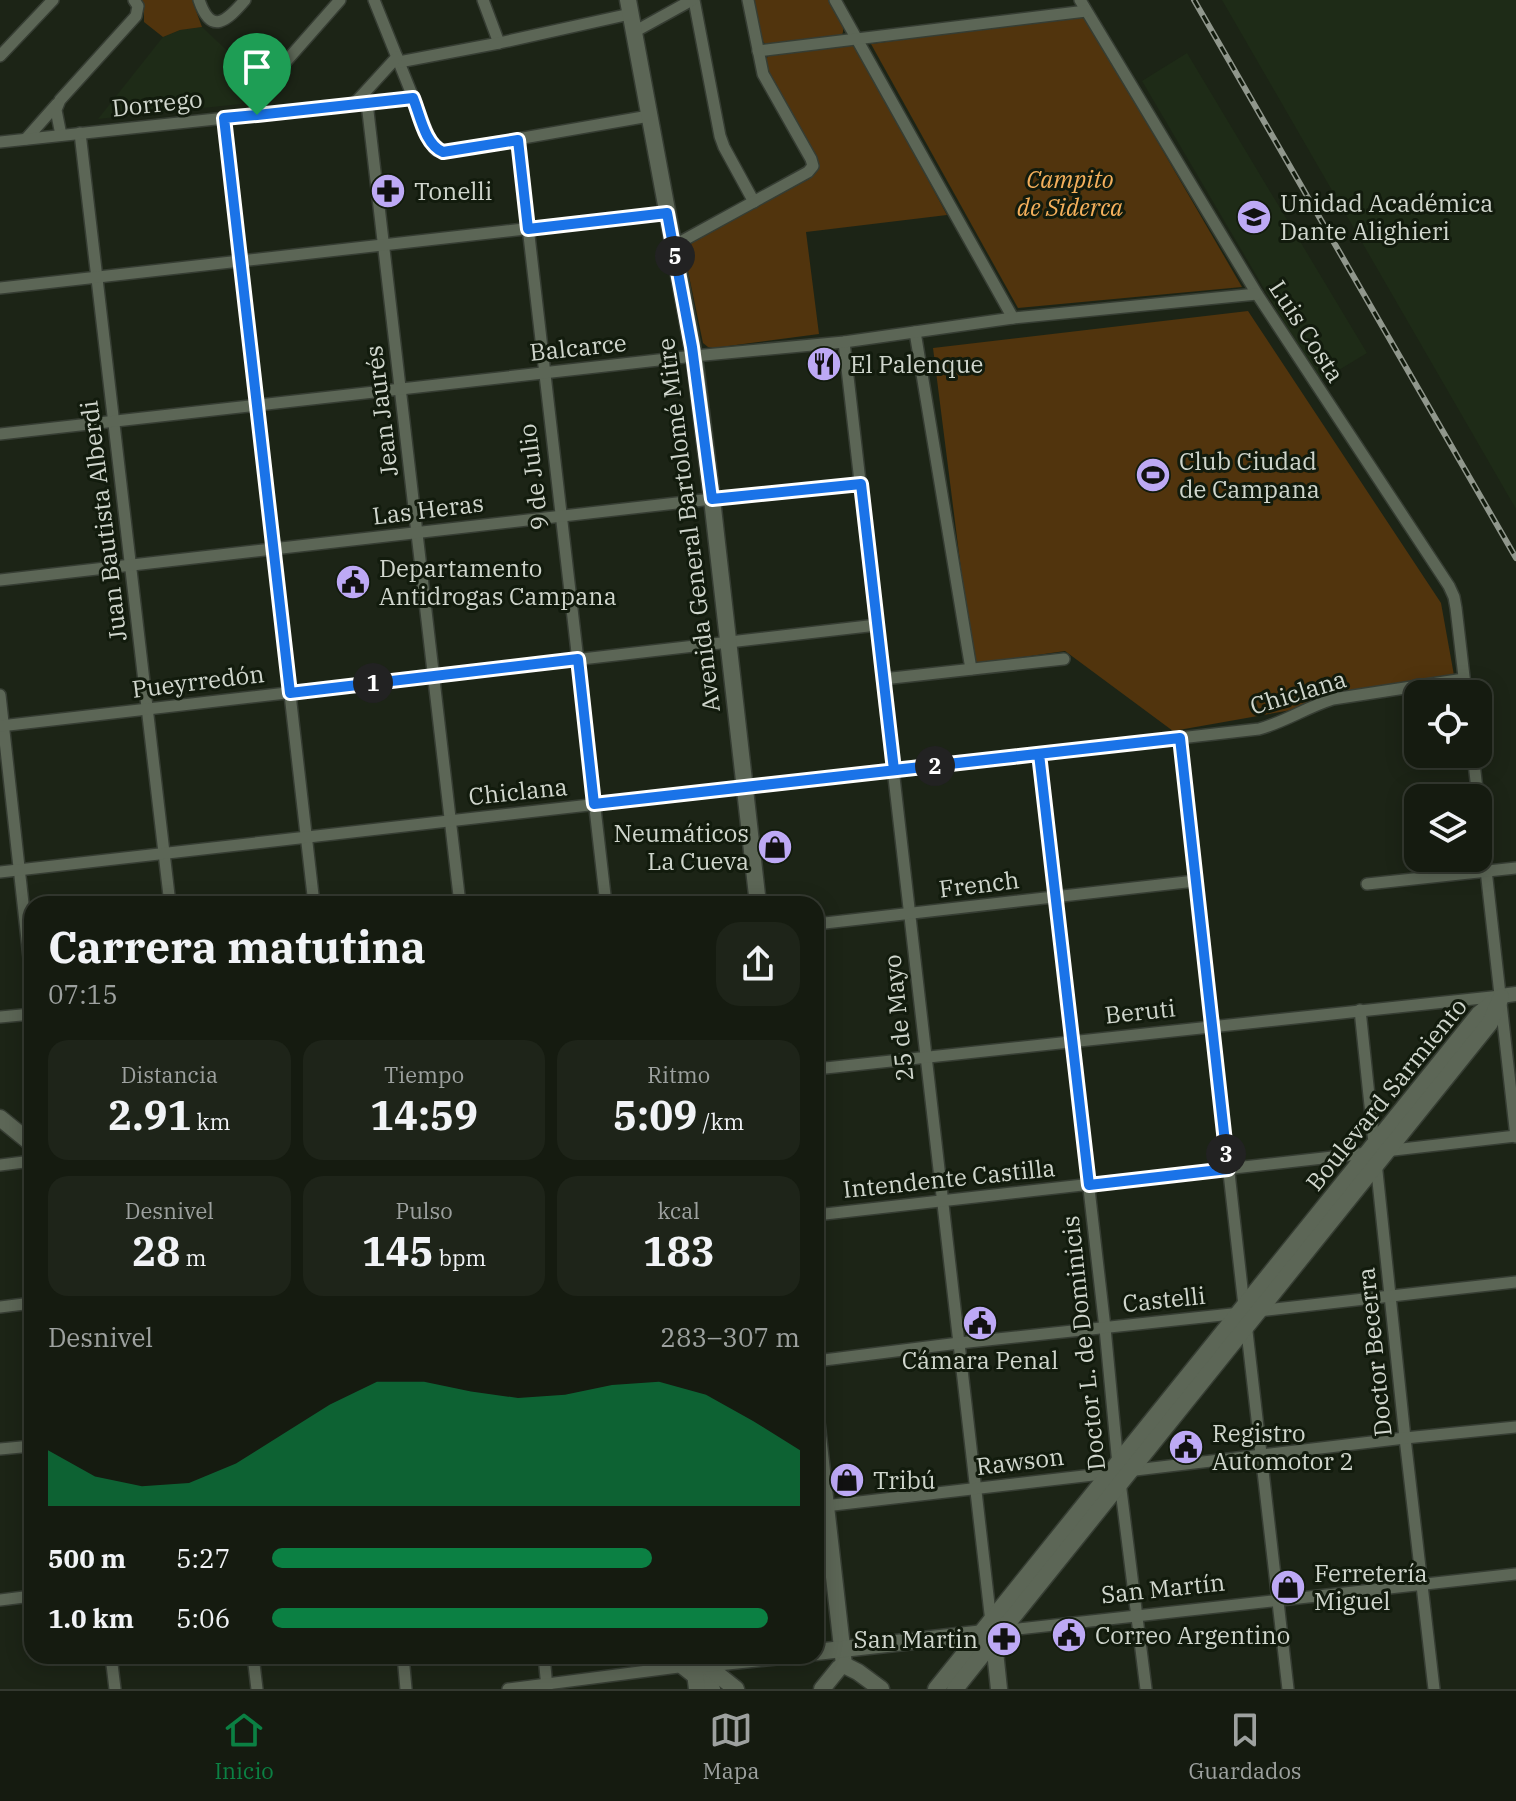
<!DOCTYPE html>
<html lang="es">
<head>
<meta charset="utf-8">
<style>
	body { margin:0; font-family:"IBM Plex Serif",serif; background:#1e2419; color:#f1f3f6; height:100vh; display:flex; flex-direction:column; font-size:30px; white-space:nowrap }
	* { box-sizing:border-box; margin:0 }
	p { font-size:26px; color:#9da19f }
	.icon { flex:none; width:44px; height:44px; fill:none; stroke:currentColor; stroke-width:2; stroke-linecap:round; stroke-linejoin:round }
	.map { position:relative; flex:1; overflow:hidden }
	.panel { position:absolute; left:24px; top:896px; width:800px; height:768px; display:flex; flex-direction:column; background:#151b10; border-radius:24px; box-shadow:0 4px 20px #0003,0 0 0 2px #343930 }
	.panel>* { flex:none }
	.tools { position:absolute; left:1404px; top:680px; display:grid; gap:16px }
	.tools a { display:grid; place-items:center; width:88px; height:88px; border-radius:16px; background:#151b10; box-shadow:0 4px 20px #0003,0 0 0 2px #343930; font-size:40px }
	.pin { position:absolute; display:grid; place-items:center; width:68px; height:68px; color:#fff; margin:-82px -34px; border-radius:50% 50% 50% 0; rotate:-45deg; box-shadow:0 0 8px #0007 }
	.pin .icon { rotate:45deg }
	.km { position:absolute; width:40px; height:40px; margin:-20px; border-radius:50%; background:#222; color:#fff; font-size:22px; line-height:40px; text-align:center }
	.round { display:grid; place-items:center; flex:none; width:84px; height:84px; border-radius:24px; background:#1e2419 }
	.overview { display:flex; align-items:center; justify-content:space-between; height:136px; padding:0 24px }
	h1 { font-size:44px; font-weight:700; line-height:60px }
	.metrics { display:grid; grid-template-columns:repeat(3,1fr); gap:12px; height:136px; padding:8px 24px }
	.metrics div { display:grid; align-content:center; border-radius:20px; background:#1e2419; text-align:center }
	.metrics b { font-size:40px; font-weight:700 }
	.metrics small { font-size:22px; font-weight:400 }
	.metrics p { font-size:22px }
	.chart { height:224px; padding:16px 24px }
	.chart p { display:flex; justify-content:space-between }
	.chart svg { width:100%; height:144px; margin-top:8px; fill:#0b8043; opacity:.7 }
	ul { padding:0 24px; list-style:none; font-size:26px }
	li { display:grid; grid-template-columns:128px 96px 1fr; align-items:center; height:60px }
	li i { height:20px; border-radius:10px; background:#0b8043 }
	.dock { display:flex; justify-content:space-around; align-items:center; height:112px; border-top:2px solid #343930; background:#151b10; font-size:22px; color:#9da19f }
	.dock a { display:grid; justify-items:center; gap:4px }
	.dock .active { color:#0b8043 }
	.map>svg:first-child { display:block }
	.built { fill:#1e2b17 }
	.green { fill:#51340d }
	.lines { fill:none; stroke-linecap:round; stroke-linejoin:round }
	.minor-casing { stroke:#363d33; stroke-width:14 }
	.tertiary-casing { stroke:#363d33; stroke-width:17 }
	.secondary-casing { stroke:#363d33; stroke-width:19 }
	.minor { stroke:#5c6656; stroke-width:11 }
	.tertiary { stroke:#5c6656; stroke-width:14 }
	.secondary { stroke:#5c6656; stroke-width:16 }
	.rail-casing { stroke:#90978c; stroke-width:6 }
	.rail { stroke:#121b0d; stroke-width:3; stroke-dasharray:9; stroke-linecap:butt }
	.route-casing { stroke:#fff; stroke-width:16 }
	.route { stroke:#1a73e8; stroke-width:10 }
	.labels { text-anchor:middle; dominant-baseline:central; stroke-width:6; stroke-linejoin:round; paint-order:stroke }
	.street-label { font-size:24px; fill:#d0d6cd; stroke:#121b0d }
	.park-label { font-size:24px; font-style:italic; fill:#f5b05c; stroke:#121b0d }
	.poi-label { font-size:24px; fill:#d0d6cd; stroke:#121b0d; text-anchor:start }
</style>
</head>
<body>
<div class="map">
<svg width="1516" height="1689" viewBox="0 0 1516 1689">
	<rect width="100%" height="100%" fill="#1c2416"/>
	<g class="built">
		<path d="M1222,0H1516V509Z"/>
		<path d="M202,27L236,59L227,76L250,93L241,104L98,119L163,37L180,30Z"/>
		<path d="M1187,53L1367,353L1319,382L1142,81Z"/>
	</g>
	<g class="green">
		<path d="M137,0H192L202,27L180,30L163,37L144,22V8Z"/>
		<path d="M752,0H830C836,11 847,23 842,35L766,45L760,38Z"/>
		<path d="M1084,15L1242,287L1018,308L871,44Z"/>
		<path d="M852,45L858,50L947,215L806,232L819,334L713,348L708,347L703,343L684,252L695,240L809,179L815,172L767,74C765,65 763,61 770,54Z"/>
		<path d="M1248,311L1441,603L1455,681L1173,731L1065,651L973,664L933,348Z"/>
	</g>
	<g class="lines">
		<g class="minor-casing">
			<g id="minor">
				<path d="M199,0C211,36 227,21 245,0"/>
				<path d="M374,0L431,142L436,150L443,152L649,116"/>
				<path d="M483,0L499,43"/>
				<path d="M694,0L720,136L724,147L754,202"/>
				<path d="M835,0L1013,318"/>
				<path d="M1080,0L1257,294L1449,586L1454,597L1456,608L1466,694"/>
				<path d="M634,32L692,0"/>
				<path d="M758,51L1086,11"/>
				<path d="M0,56L53,0"/>
				<path d="M399,62L499,43L630,14"/>
				<path d="M367,103L460,904"/>
				<path d="M354,104L397,57"/>
				<path d="M257,115L255,99L259,92L340,0"/>
				<path d="M224,118L314,904"/>
				<path d="M80,133L170,904"/>
				<path d="M61,135L56,110L60,100L136,16L138,6L134,0"/>
				<path d="M26,139L57,104"/>
				<path d="M518,140L606,904"/>
				<path d="M0,142L413,98"/>
				<path d="M673,246L808,172L813,166L811,159L763,74L748,0"/>
				<path d="M0,288L667,213"/>
				<path d="M915,332L971,669"/>
				<path d="M844,342L991,1622"/>
				<path d="M0,434L694,356L844,342L1013,318L1257,294"/>
				<path d="M0,580L712,499L861,484"/>
				<path d="M883,679L1064,659"/>
				<path d="M0,695L32,985"/>
				<path d="M0,726L877,625"/>
				<path d="M1180,738L1244,1306"/>
				<path d="M1039,754L1105,1328L1118,1465"/>
				<path d="M1473,754L1516,1137"/>
				<path d="M0,872L1259,729C1285,722 1307,707 1333,699L1464,679"/>
				<path d="M1367,884L1516,868"/>
				<path d="M816,924L1195,881"/>
				<path d="M1360,1010L1405,1438L1434,1689"/>
				<path d="M0,1017L32,1014"/>
				<path d="M816,1069L1501,996"/>
				<path d="M1385,1151L1516,1136"/>
				<path d="M0,1165L32,1161"/>
				<path d="M816,1215L1368,1153"/>
				<path d="M0,1307L32,1303"/>
				<path d="M1258,1311L1516,1282"/>
				<path d="M1246,1323L1288,1689"/>
				<path d="M816,1361L959,1343L1241,1313"/>
				<path d="M0,1449L32,1446"/>
				<path d="M1127,1471L1405,1438L1516,1427"/>
				<path d="M1120,1482L1146,1689"/>
				<path d="M816,1507L1110,1473"/>
				<path d="M0,1600L32,1596"/>
				<path d="M1000,1631L1516,1574"/>
				<path d="M111,1656L115,1689"/>
				<path d="M253,1656L257,1689"/>
				<path d="M403,1656L406,1689"/>
				<path d="M544,1656L547,1688"/>
				<path d="M508,1689L694,1665L692,1656"/>
			</g>
		</g>
		<g class="tertiary-casing">
			<path id="tertiary" d="M1501,996L1516,994"/>
		</g>
		<g class="secondary-casing">
			<g id="secondary">
				<path d="M628,0L694,356L712,499L758,904"/>
				<path d="M0,1118L32,1144"/>
				<path d="M816,1418L844,1665"/>
				<path d="M816,1652L993,1632L999,1689"/>
				<path d="M670,1656L712,1689"/>
				<path d="M702,1662L736,1689"/>
				<path d="M697,1689L694,1665L781,1656"/>
				<path d="M822,1689L839,1668L844,1665L858,1672L881,1689"/>
				<path d="M936,1689L1479,1014L1501,996"/>
				<path d="M955,1689L1490,1023L1501,997"/>
			</g>
		</g>
		<use href="#minor" class="minor"/>
		<use href="#tertiary" class="tertiary"/>
		<use href="#secondary" class="secondary"/>
		<g class="rail-casing">
			<path id="rail" d="M1194,0L1516,558"/>
		</g>
		<use href="#rail" class="rail"/>
	</g>
	<g class="lines">
		<g class="route-casing">
			<path id="route" d="M257,115L224,118L290,693L578,659L594,804L1039,754L1089,1185L1228,1169L1180,738L894,770L861,484L712,499L692,347L667,213L528,229L518,140L443,152C425,145 420,115 413,98L257,115"/>
		</g>
		<use href="#route" class="route"/>
	</g>
	<defs>
		<g id="pharmacy-disc" transform="scale(1.8)"><circle r="9.5" fill="#bda9f5" stroke="#121b0d"/><path d="M-2-6h4v4h4v4h-4v4h-4v-4h-4v-4h4Z" fill="#111"/></g>
		<g id="university-disc" transform="scale(1.8)"><circle r="9.5" fill="#bda9f5" stroke="#121b0d"/><path d="M0-5L7-2L0 1L-7-2ZM-4 1L0 2.5L4 1V4Q0 6-4 4Z" fill="#111"/></g>
		<g id="restaurant-disc" transform="scale(1.8)"><circle r="9.5" fill="#bda9f5" stroke="#121b0d"/><path d="M-5-6h1v4h1v-4h1v4h1v-4h1v5L-1.5 .5V6h-2V.5L-5-1ZM5-6V6H3V1.5H1.5Q1.5-4 5-6Z" fill="#111"/></g>
		<g id="stadium-disc" transform="scale(1.8)"><circle r="9.5" fill="#bda9f5" stroke="#121b0d"/><path d="M0-5a6.5 5 0 1 0 0 10a6.5 5 0 1 0 0-10ZM-3.5-1.8h7v3.6h-7Z" fill="#111"/></g>
		<g id="civic-disc" transform="scale(1.8)"><circle r="9.5" fill="#bda9f5" stroke="#121b0d"/><path d="M-.6-6.5H3V-4.5H.6V-3L4-1V1h2V6H-6V1h2V-1L-.6-3ZM-1.2 2.5V6h2.4V2.5Z" fill="#111"/></g>
		<g id="shop-disc" transform="scale(1.8)"><circle r="9.5" fill="#bda9f5" stroke="#121b0d"/><path d="M-5-2.5h2.3a2.7 3.5 0 0 1 5.4 0H5L5.5 6h-11ZM-1.5-2.5h3a1.5 2.3 0 0 0-3 0Z" fill="#111"/></g>
	</defs>
	<g fill-rule="evenodd">
		<use href="#pharmacy-disc" x="388" y="191"/>
		<use href="#university-disc" x="1254" y="217"/>
		<use href="#restaurant-disc" x="824" y="364"/>
		<use href="#stadium-disc" x="1153" y="475"/>
		<use href="#civic-disc" x="353" y="582"/>
		<use href="#shop-disc" x="775" y="847"/>
		<use href="#civic-disc" x="980" y="1323"/>
		<use href="#civic-disc" x="1186" y="1447"/>
		<use href="#shop-disc" x="847" y="1480"/>
		<use href="#shop-disc" x="1288" y="1587"/>
		<use href="#civic-disc" x="1069" y="1635"/>
		<use href="#pharmacy-disc" x="1004" y="1639"/>
	</g>
	<g class="labels">
		<g class="street-label">
			<text transform="translate(157 103) rotate(-6)">Dorrego</text>
			<text transform="translate(1307 331) rotate(57)">Luis Costa</text>
			<text transform="translate(578 347) rotate(-6)">Balcarce</text>
			<text transform="translate(381 411) rotate(-97)">Jean Jaurés</text>
			<text transform="translate(533 477) rotate(-97)">9 de Julio</text>
			<text transform="translate(428 509) rotate(-7)">Las Heras</text>
			<text transform="translate(103 521) rotate(-97)">Juan Bautista Alberdi</text>
			<text transform="translate(688 525) rotate(-97)">Avenida General Bartolomé Mitre</text>
			<text transform="translate(198 681) rotate(-7)">Pueyrredón</text>
			<text transform="translate(1298 692) rotate(-17)">Chiclana</text>
			<text transform="translate(518 791) rotate(-6)">Chiclana</text>
			<text transform="translate(979 884) rotate(-7)">French</text>
			<text transform="translate(1140 1011) rotate(-6)">Beruti</text>
			<text transform="translate(898 1018) rotate(-96)">25 de Mayo</text>
			<text transform="translate(1386 1094) rotate(-51)">Boulevard Sarmiento</text>
			<text transform="translate(949 1178) rotate(-6)">Intendente Castilla</text>
			<text transform="translate(1164 1299) rotate(-6)">Castelli</text>
			<text transform="translate(1083 1343) rotate(-96)">Doctor L. de Dominicis</text>
			<text transform="translate(1374 1352) rotate(-96)">Doctor Becerra</text>
			<text transform="translate(1020 1461) rotate(-7)">Rawson</text>
			<text transform="translate(1163 1588) rotate(-6)">San Martín</text>
		</g>
		<g class="park-label">
			<text x="1070" y="179">Campito<tspan x="1070" dy="28">de Siderca</tspan></text>
		</g>
		<g class="poi-label">
			<text x="414" y="191">Tonelli</text>
			<text x="1280" y="203">Unidad Académica<tspan x="1280" dy="28">Dante Alighieri</tspan></text>
			<text x="850" y="364">El Palenque</text>
			<text x="1179" y="461">Club Ciudad<tspan x="1179" dy="28">de Campana</tspan></text>
			<text x="379" y="568">Departamento<tspan x="379" dy="28">Antidrogas Campana</tspan></text>
			<text x="749" y="833" text-anchor="end">Neumáticos<tspan x="749" dy="28">La Cueva</tspan></text>
			<text x="980" y="1360" text-anchor="middle">Cámara Penal</text>
			<text x="1212" y="1433">Registro<tspan x="1212" dy="28">Automotor 2</tspan></text>
			<text x="873" y="1480">Tribú</text>
			<text x="1314" y="1573">Ferretería<tspan x="1314" dy="28">Miguel</tspan></text>
			<text x="1095" y="1635">Correo Argentino</text>
			<text x="978" y="1639" text-anchor="end">San Martin</text>
		</g>
	</g>
</svg>
<div class="tools">
<a><svg class="icon" aria-label="locate" viewBox="0 0 24 24"><circle cx="12" cy="12" r="6"/><path d="M12 2v4M12 18v4M2 12h4M18 12h4"/></svg></a>
<a><svg class="icon" aria-label="layers" viewBox="0 0 24 24"><path d="M12 4l9 5-9 5-9-5zM3 14l9 5 9-5"/></svg></a>
</div>
<div class="pin" style="left:257px;top:115px;background:#1e9e55"><svg class="icon" aria-label="arrive" viewBox="0 0 24 24"><path d="M6 21V4h12l-3 4 3 4H6"/></svg></div>
<b class="km" style="left:373px;top:683px">1</b>
<b class="km" style="left:935px;top:766px">2</b>
<b class="km" style="left:1226px;top:1154px">3</b>
<b class="km" style="left:675px;top:256px">5</b>
<section class="panel">
<div class="overview"><div><h1>Carrera matutina</h1><p>07:15</p></div><a class="round"><svg class="icon" aria-label="share" viewBox="0 0 24 24"><path d="M12 15V3M7 8l5-5 5 5M5 13v7h14v-7"/></svg></a></div>
<div class="metrics">
<div><p>Distancia</p><b>2.91<small> km</small></b></div>
<div><p>Tiempo</p><b>14:59</b></div>
<div><p>Ritmo</p><b>5:09<small> /km</small></b></div>
</div>
<div class="metrics">
<div><p>Desnivel</p><b>28<small> m</small></b></div>
<div><p>Pulso</p><b>145<small> bpm</small></b></div>
<div><p>kcal</p><b>183</b></div>
</div>
<div class="chart"><p><span>Desnivel</span>283–307 m</p>
<svg viewBox="0 0 160 44" preserveAspectRatio="none"><path d="M0 44V27L10 35L20 38L30 37L40 31L50 22L60 13L70 6L80 6L90 9L100 11L110 10L120 7L130 6L140 10L150 18L160 27V44z"/></svg>
</div>
<ul>
<li><b>500 m</b>5:27<i style="width:72%"></i></li>
<li><b>1.0 km</b>5:06<i style="width:94%"></i></li>
</ul>
</section>
</div>
<nav class="dock">
<a class="active"><svg class="icon" aria-label="home" viewBox="0 0 24 24"><path d="M3 11l9-7 9 7M6 9v11h12V9"/></svg>Inicio</a>
<a><svg class="icon" aria-label="map" viewBox="0 0 24 24"><path d="M3 6l6-2 6 2 6-2v14l-6 2-6-2-6 2zM9 4v14M15 6v14"/></svg>Mapa</a>
<a><svg class="icon" aria-label="saved" viewBox="0 0 24 24"><path d="M7 4h10v16l-5-4-5 4z"/></svg>Guardados</a>
</nav>
</body>
</html>
